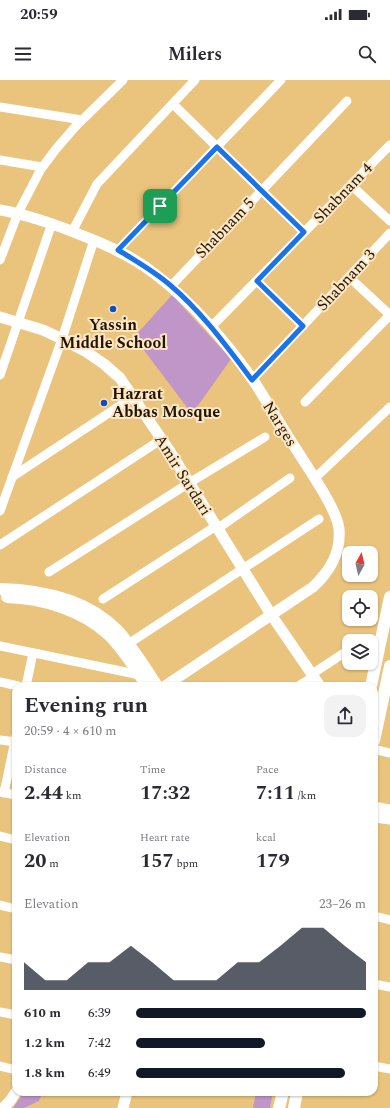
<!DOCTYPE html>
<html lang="en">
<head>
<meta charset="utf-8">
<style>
	body { margin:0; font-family:Spectral,serif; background:#f2f2f3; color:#2b2b33; height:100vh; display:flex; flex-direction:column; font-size:15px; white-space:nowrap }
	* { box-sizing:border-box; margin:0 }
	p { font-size:13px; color:#7c7c81 }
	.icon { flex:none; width:22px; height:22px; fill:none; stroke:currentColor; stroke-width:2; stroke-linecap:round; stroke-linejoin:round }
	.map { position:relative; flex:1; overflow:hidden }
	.drawer { position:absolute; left:12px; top:602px; width:366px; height:414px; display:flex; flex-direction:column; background:#fff; border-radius:12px; box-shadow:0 1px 3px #0004 }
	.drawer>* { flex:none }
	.needle { width:26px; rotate:8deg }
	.tools { position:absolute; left:342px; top:466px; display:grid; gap:8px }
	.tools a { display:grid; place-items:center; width:36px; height:36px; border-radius:8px; background:#fff; box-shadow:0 1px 3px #0004; font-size:20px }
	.pin { position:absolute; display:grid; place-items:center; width:34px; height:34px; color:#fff; margin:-17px; border-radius:8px; box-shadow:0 2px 6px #0006 }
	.round { display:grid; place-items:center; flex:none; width:42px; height:42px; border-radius:12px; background:#f2f2f3 }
	.overview { display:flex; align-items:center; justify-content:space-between; height:68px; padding:0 12px }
	h1 { font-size:22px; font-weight:700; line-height:30px }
	.metrics { display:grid; grid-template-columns:repeat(3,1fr); gap:6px; height:68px; padding:4px 12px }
	.metrics div { display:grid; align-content:center }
	.metrics b { font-size:20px; font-weight:700 }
	.metrics small { font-size:11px; font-weight:400 }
	.metrics p { font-size:11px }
	.chart { height:112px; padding:8px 12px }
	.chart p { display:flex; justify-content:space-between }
	.chart svg { width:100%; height:72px; margin-top:4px; fill:#111827; opacity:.7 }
	ul { padding:0 12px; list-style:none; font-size:13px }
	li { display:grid; grid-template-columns:64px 48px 1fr; align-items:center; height:30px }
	li i { height:10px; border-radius:5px; background:#111827 }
	.status { display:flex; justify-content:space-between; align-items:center; height:28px; padding:0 20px; background:#fff; direction:ltr }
	.status svg { height:11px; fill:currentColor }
	header { display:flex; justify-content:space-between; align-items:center; height:52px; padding:0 12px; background:#fff; font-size:18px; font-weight:700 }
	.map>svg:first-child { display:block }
	.green { fill:#bf96c7 }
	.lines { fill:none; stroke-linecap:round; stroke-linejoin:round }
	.minor { stroke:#fff; stroke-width:9 }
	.tertiary { stroke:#fff; stroke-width:11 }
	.secondary { stroke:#fff; stroke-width:12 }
	.route-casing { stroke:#fff; stroke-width:8 }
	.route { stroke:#1a73e8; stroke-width:5 }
	.poi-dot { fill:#124eba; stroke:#fbe7c5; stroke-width:1.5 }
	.labels { text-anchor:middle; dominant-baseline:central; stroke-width:4; stroke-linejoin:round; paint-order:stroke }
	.street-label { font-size:16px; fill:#221400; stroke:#fbe7c5 }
	.poi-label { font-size:16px; font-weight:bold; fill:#221400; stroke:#fbe7c5 }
</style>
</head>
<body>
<div class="status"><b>20:59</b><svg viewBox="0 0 49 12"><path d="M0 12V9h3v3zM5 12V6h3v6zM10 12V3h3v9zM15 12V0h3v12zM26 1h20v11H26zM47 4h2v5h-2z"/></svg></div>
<header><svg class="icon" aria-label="menu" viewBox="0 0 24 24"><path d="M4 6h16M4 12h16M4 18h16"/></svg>Milers<svg class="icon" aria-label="search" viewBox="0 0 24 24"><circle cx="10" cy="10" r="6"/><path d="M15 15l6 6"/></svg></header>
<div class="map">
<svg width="390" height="1028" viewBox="0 0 390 1028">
	<rect width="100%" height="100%" fill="#eac37d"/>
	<g class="green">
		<path d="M172,215L231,279L192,334L134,257Z"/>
		<path d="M24,1012H43L39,1021L24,1028H13Z"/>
		<path d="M256,1012H273L270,1028H253Z"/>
	</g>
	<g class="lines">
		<g class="minor">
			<path d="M173,24L304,152"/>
			<path d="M0,27L82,40"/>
			<path d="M0,80L42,87"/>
			<path d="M351,105L390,141"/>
			<path d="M72,152L97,104L195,0"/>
			<path d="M118,170L281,0"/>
			<path d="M0,180L18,133L41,89L56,69L75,47L123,0"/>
			<path d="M349,197L390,235"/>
			<path d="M257,201L303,246"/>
			<path d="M171,206L347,21"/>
			<path d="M211,247L390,65"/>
			<path d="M0,295L52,143"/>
			<path d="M252,300L390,153"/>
			<path d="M305,322L390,235"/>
			<path d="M12,397L133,317"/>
			<path d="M315,398L390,327"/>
			<path d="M0,431L62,259L94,160"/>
			<path d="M217,449L290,398"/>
			<path d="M0,465L162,359"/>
			<path d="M49,492L189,403L265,357"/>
			<path d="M103,519L216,446"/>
			<path d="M128,564L319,439"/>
			<path d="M0,566L140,595"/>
			<path d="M312,594L347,571"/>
			<path d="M0,602L18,606"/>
			<path d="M26,606L33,573"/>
			<path d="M298,606L313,597"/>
			<path d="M0,660L16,662"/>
			<path d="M377,670L390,673"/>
			<path d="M0,712L16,715"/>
			<path d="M4,713L16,656"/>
			<path d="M0,756L16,760"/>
			<path d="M0,825L16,829"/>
			<path d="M374,836L390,840"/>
			<path d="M0,877L16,880"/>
			<path d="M374,904L390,907"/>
			<path d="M0,932L16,935"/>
			<path d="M0,986L16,990"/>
			<path d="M374,986L390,989"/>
		</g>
		<g class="tertiary">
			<path d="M0,130C28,135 54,144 81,155C107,165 132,176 155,194C191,221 227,263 253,300C269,324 282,348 298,372C309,390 337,429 339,449C341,473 330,491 313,507L165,606"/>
			<path d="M0,237L43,250L62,259L85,271L104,284L120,298L169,370L272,536L320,606"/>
			<path d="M374,727L390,730"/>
			<path d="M374,737L390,739"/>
			<path d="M3,1028L10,1021L16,1012"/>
			<path d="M123,1028L127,1012"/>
		</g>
		<g class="secondary">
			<path d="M0,509C42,510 88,520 118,551C133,568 145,588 157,606"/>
			<path d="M7,517C42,518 83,530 109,555C124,570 135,588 147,606"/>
			<path d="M371,606L390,517"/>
			<path d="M374,661L390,586"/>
			<path d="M279,1028L283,1012"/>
			<path d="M294,1028L297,1012"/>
		</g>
	</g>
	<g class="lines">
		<g class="route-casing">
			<path id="route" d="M217,67L304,152L257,201L303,246L252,300C227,267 202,232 170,205C154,191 136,181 118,170Z"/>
		</g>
		<use href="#route" class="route"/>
	</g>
	<g class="poi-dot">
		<circle cx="113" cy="229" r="4"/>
		<circle cx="104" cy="323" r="4"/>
	</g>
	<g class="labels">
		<g class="street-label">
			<text transform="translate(343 113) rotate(-46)">Shabnam 4</text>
			<text transform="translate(225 148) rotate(-46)">Shabnam 5</text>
			<text transform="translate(346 200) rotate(-47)">Shabnam 3</text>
			<text transform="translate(280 344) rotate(58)">Narges</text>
			<text transform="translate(183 395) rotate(58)">Amir Sardari</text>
		</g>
		<g class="poi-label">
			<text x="113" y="245">Yassin<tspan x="113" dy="18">Middle School</tspan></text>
			<text x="112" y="314" text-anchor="start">Hazrat<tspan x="112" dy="18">Abbas Mosque</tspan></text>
		</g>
	</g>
</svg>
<div class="tools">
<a><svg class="needle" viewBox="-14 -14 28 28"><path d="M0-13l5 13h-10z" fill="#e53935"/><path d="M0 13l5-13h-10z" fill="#7c7c81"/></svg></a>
<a><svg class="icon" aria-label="locate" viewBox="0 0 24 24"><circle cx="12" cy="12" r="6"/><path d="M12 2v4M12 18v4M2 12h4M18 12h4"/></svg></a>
<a><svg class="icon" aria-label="layers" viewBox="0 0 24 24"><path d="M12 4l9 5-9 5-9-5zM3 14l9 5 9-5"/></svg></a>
</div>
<div class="pin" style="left:160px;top:126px;background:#1e9e55"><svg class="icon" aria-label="arrive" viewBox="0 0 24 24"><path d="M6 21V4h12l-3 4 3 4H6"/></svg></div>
<section class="drawer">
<div class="overview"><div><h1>Evening run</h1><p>20:59 · 4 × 610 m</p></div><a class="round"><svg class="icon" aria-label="share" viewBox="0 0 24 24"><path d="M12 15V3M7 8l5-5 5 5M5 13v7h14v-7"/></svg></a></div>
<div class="metrics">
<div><p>Distance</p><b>2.44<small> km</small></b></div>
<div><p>Time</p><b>17:32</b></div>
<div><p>Pace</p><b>7:11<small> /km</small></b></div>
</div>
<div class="metrics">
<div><p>Elevation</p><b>20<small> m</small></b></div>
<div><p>Heart rate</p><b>157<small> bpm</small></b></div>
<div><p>kcal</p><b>179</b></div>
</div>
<div class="chart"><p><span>Elevation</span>23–26 m</p>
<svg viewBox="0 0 160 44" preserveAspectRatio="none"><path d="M0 44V27L10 38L20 38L30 27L40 27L50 17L60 27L70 38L80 38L90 38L100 27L110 27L120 17L130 6L140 6L150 17L160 27V44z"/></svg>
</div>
<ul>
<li><b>610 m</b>6:39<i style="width:100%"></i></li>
<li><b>1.2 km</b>7:42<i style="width:56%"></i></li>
<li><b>1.8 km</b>6:49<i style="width:91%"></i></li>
</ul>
</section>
</div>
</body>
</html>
